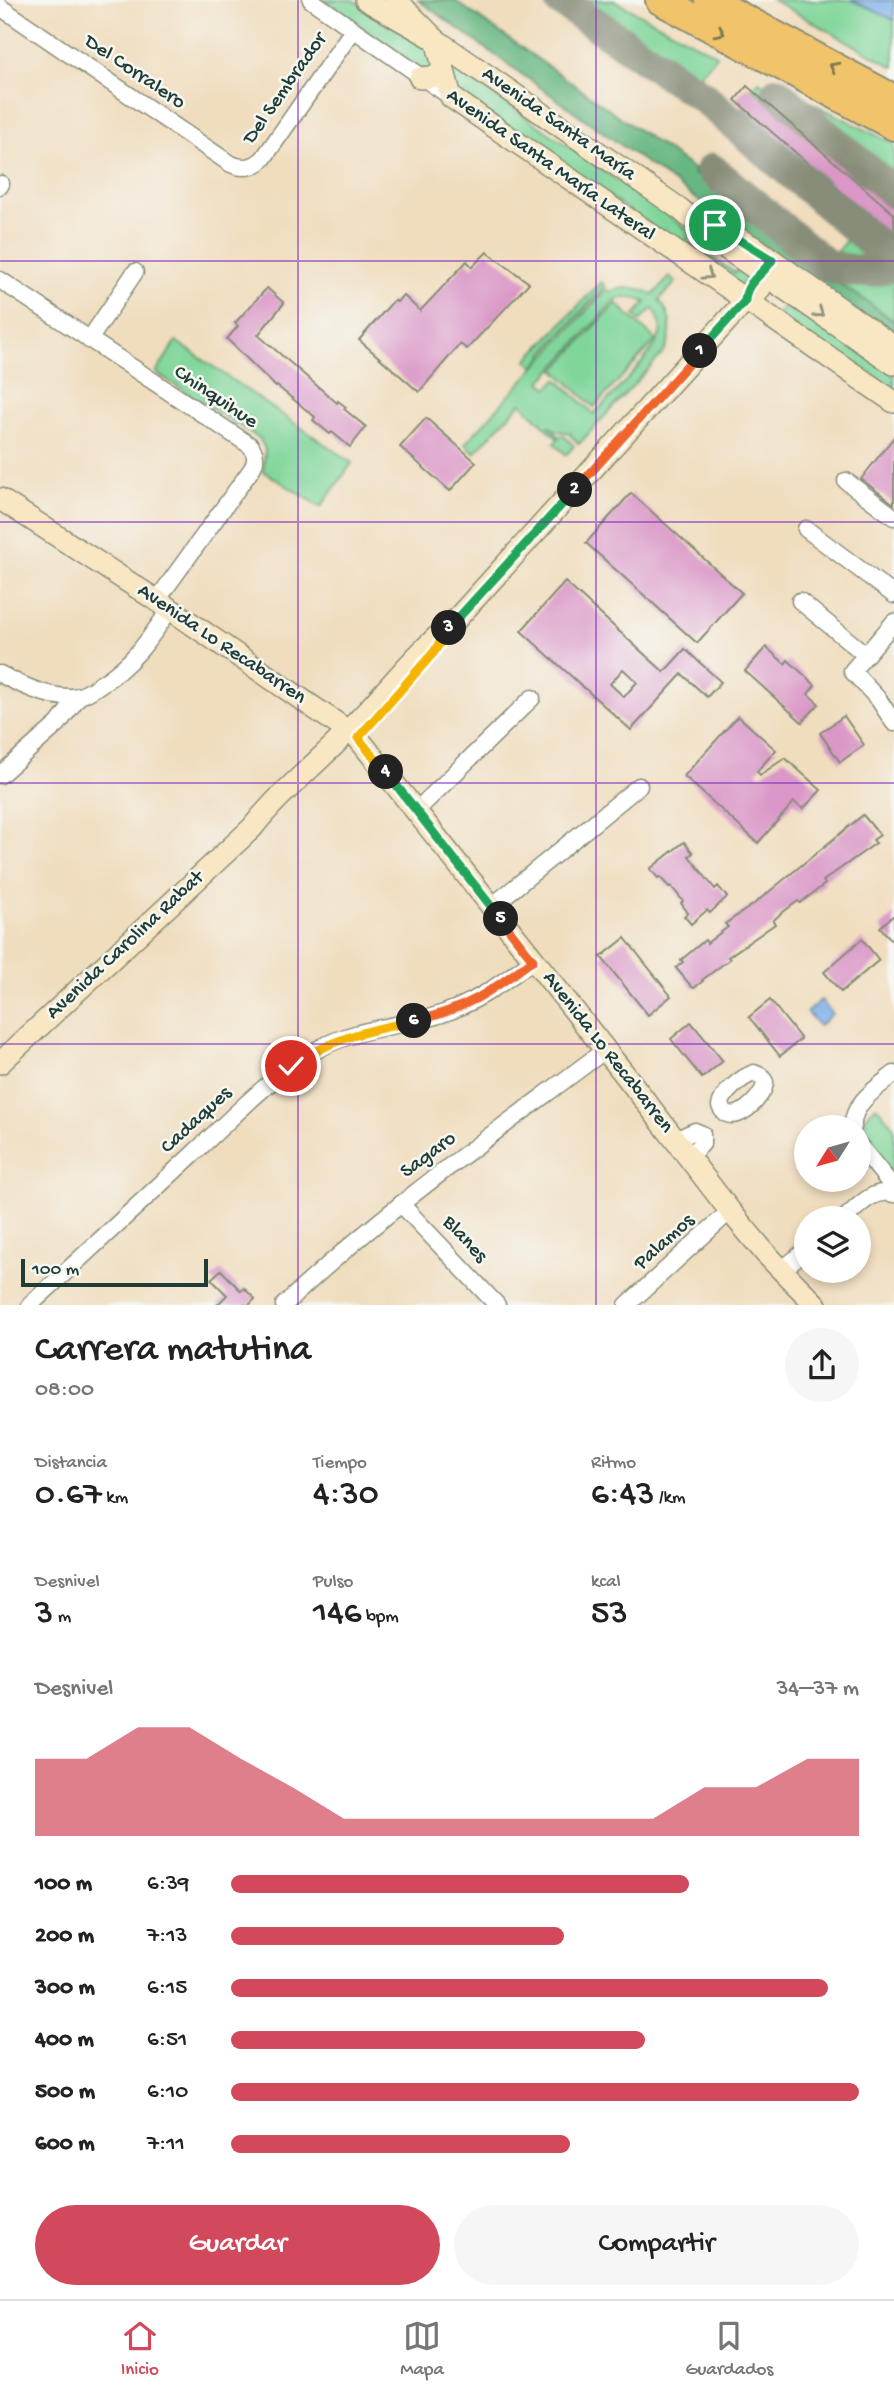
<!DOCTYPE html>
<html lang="es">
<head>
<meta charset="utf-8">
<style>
	body { margin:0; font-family:"Gochi Hand",sans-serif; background:#f6f6f6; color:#222; height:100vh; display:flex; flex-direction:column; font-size:26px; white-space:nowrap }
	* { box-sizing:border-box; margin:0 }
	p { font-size:23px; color:#767676 }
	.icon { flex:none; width:38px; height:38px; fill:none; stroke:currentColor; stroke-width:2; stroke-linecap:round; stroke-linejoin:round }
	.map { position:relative; height:1305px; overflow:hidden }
	.sheet { display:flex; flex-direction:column; background:#fff; flex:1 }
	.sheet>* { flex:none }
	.needle { width:46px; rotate:233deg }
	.controls { position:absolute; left:794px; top:1115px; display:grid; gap:14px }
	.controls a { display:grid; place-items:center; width:77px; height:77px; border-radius:50%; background:#fff; box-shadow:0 4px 10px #0003; font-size:35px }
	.scale { position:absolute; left:21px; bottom:18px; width:187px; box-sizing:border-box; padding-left:7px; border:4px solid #1f3d34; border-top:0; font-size:19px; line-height:24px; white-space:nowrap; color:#1f3d34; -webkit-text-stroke:5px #f6f6f2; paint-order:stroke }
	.pin { position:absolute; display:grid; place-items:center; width:60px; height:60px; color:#fff; margin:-30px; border:4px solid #fff; border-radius:50%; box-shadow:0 2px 7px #0007 }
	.km { position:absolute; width:35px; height:35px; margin:-18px; border-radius:50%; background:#222; color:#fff; font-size:19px; line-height:35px; text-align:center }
	.round { display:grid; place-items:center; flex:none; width:74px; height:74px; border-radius:37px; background:#f6f6f6 }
	.overview { display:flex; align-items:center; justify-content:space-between; height:119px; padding:0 35px }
	h1 { font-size:38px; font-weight:600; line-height:52px }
	.stats { display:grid; grid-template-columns:repeat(3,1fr); gap:10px; height:119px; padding:7px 35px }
	.stats div { display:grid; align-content:center }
	.stats b { font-size:35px; font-weight:600 }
	.stats small { font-size:19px; font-weight:400 }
	.stats p { font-size:19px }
	.chart { height:196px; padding:14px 35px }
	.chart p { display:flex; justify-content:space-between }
	.chart svg { width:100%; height:126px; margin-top:7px; fill:#d1495b; opacity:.7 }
	.cta { display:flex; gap:14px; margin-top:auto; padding:14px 35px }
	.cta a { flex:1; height:80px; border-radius:42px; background:#d1495b; color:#fff; font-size:28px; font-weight:600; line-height:80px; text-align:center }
	.cta a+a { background:#f6f6f6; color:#222 }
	ul { padding:0 35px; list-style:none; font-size:23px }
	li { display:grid; grid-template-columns:112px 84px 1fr; align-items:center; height:52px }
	li i { height:18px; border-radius:9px; background:#d1495b }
	.tab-bar { display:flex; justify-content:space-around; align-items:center; height:98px; border-top:2px solid #e0e0e0; background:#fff; font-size:19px; color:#767676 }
	.tab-bar a { display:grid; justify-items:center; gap:4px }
	.tab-bar .active { color:#d1495b }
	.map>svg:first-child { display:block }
	.green { fill:#80d69a; stroke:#508a67; stroke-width:2; fill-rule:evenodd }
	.forest { fill:#68b782; stroke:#447a5b; stroke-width:2 }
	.water { fill:#7fb0eb; stroke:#4f7690; stroke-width:2 }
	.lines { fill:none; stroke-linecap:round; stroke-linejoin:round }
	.taxiway { stroke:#888d79; stroke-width:33 }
	.building { fill:#da97c7; fill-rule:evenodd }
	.street-casing { stroke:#888d79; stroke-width:19 }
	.secondary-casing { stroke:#888d79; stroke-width:24 }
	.highway-casing { stroke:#888d79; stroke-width:32 }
	.street { stroke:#fff; stroke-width:16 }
	.secondary { stroke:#f9e7c3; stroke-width:21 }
	.highway { stroke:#f1c36a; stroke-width:28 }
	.oneway { stroke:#7d794c }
	.oneway2 { stroke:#8c927c }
	.split-1-casing { stroke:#fff; stroke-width:14 }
	.split-2-casing { stroke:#fff; stroke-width:14 }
	.split-3-casing { stroke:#fff; stroke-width:14 }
	.split-4-casing { stroke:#fff; stroke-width:14 }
	.split-5-casing { stroke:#fff; stroke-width:14 }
	.split-6-casing { stroke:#fff; stroke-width:14 }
	.split-7-casing { stroke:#fff; stroke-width:14 }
	.split-1 { stroke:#22a559; stroke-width:9 }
	.split-2 { stroke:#f0652b; stroke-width:9 }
	.split-3 { stroke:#22a559; stroke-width:9 }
	.split-4 { stroke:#f5b400; stroke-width:9 }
	.split-5 { stroke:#22a559; stroke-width:9 }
	.split-6 { stroke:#f0652b; stroke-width:9 }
	.split-7 { stroke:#f5b400; stroke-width:9 }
	.grid { fill:none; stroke:#7b2cbf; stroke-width:2; stroke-opacity:0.55 }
	.labels { text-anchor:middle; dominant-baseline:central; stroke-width:5; stroke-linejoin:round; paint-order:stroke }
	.street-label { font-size:21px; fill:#1f3d34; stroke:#f6f6f2 }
</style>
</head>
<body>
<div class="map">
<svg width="894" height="1305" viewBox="0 0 894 1305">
	<rect width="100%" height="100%" fill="#f6f6f2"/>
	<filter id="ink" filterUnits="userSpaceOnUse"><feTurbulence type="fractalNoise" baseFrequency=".0143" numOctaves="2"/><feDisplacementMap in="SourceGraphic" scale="14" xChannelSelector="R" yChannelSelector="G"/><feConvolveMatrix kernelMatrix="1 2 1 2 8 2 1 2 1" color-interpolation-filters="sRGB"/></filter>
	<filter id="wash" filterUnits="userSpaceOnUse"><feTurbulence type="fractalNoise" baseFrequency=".00686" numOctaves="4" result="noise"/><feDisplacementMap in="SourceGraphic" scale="28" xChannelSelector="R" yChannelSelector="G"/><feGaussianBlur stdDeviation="1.57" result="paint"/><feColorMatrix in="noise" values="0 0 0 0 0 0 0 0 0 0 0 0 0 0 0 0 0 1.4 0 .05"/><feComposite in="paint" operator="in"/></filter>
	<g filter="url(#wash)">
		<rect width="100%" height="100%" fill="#f0ddbe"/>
		<g class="green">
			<path d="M322,0H353L425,46L429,50L434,68L426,72Z"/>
			<path d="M577,0H613L717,55L695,81Z"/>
			<path d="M773,0H894V67Z"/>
			<path d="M447,62L691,232L687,241L735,273L740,266L746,269L747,276L741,286L456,93Z"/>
			<path d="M759,81L894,201V211L752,88Z"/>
			<path d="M778,86L894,144V184L790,96Z"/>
			<path d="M744,108L894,239V250L737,117Z"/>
			<path d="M732,129L876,253L871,264H843L829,259L707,158L712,153L835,254L849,237L726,136Z"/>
			<path d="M700,163L827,270L861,277H878L894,271V321L860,297L801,261L693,173Z"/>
			<path d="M670,277L676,282L659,300C673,316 673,334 664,352L579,444L570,435L571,433L557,431L548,425L559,437L563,435L574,446L566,455L554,443L558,439L521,403L474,453L465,444L606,289L610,292C625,286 639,286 653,295ZM620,298H634L646,302L635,315L640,321L653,308C658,316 662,324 660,334C656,352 609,399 594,414L557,379L548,388L541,382L614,301Z"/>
			<path d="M601,282L605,286L543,354L544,356L534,367L527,360Z"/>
			<path d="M616,303L656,340L594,407L555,370Z"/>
			<path d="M787,303L894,375V396L777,315Z"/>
			<path d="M176,341L352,463L321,507L263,471L265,449L260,439L156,373Z"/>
			<path d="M876,1106L894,1127V1174L865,1141V1118Z"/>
		</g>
		<path class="forest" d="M418,0H454L695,170L693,173L801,261L860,297L894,321V340Z"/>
		<g class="water">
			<path d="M851,0H894V20Z"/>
			<path d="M821,1000L832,1014L819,1026L807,1012Z"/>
		</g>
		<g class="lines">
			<g class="taxiway">
				<path d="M560,0L703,97L894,261"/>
				<path d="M777,93L894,193"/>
				<path d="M712,170L826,265C848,272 873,274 894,264"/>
			</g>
		</g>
		<g id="blocks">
			<g class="building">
				<path d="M747,86L894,214V238L735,100Z"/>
				<path d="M487,252L529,283L467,349L460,344L419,392L359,340L394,300L397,302L403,295L420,311L467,261L472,267Z"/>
				<path d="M267,288L284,303L258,335L337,403L338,401L346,407L344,409L366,427L350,447L332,432L330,434L313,420L315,417L277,386L276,387L227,339L238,326L235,323Z"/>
				<path d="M426,418L476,462L450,491L400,447Z"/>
				<path d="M894,437V504L861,479Z"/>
				<path d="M631,493L742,593L697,643L586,543Z"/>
				<path d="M565,582L664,672L685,649L721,682L707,697L682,674L631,730L521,631ZM623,669L637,682L624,697L610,684Z"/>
				<path d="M766,647L785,664L788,660L815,685L808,694L819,704L802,722L745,671Z"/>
				<path d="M738,716L776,750L757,771L760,775L785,758L821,790L803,809L794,802L758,843L684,776Z"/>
				<path d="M844,716L864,745L840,762L820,733Z"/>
				<path d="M863,815L880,835L873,840L876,843L823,881L825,884L800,903L798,901L779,915L773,921L775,924L728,957L730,959L702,980L703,981L694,988L691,986L676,968L683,962L681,960L705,940L707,943L728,927L725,924L754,904Z"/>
				<path d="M684,842L693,853L689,856L715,889L718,886L727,897L710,913L707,910L691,924L684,916L688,913L681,903L683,901L671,886L669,887L660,877L658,878L650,869Z"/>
				<path d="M894,915V943L880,927Z"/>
				<path d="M625,938L671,996L648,1015L601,957Z"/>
				<path d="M862,939L879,960L841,992L824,972Z"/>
				<path d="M770,1000L801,1039L780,1056L749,1017Z"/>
				<path d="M691,1022L723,1061L702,1078L671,1039Z"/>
				<path d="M221,1270L241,1291L244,1288L255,1299L249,1305H217L227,1295L211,1279Z"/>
			</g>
		</g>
	</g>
	<g filter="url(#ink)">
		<use href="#blocks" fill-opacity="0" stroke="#888d79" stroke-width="2"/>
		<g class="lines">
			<g class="street-casing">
				<g id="street">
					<path d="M311,0L451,97"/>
					<path d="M0,7L229,163C241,169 252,169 263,159L353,30"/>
					<path d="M0,186L1,184"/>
					<path d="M0,280L251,446C256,455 257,461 251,470L157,600"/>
					<path d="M89,340L135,272"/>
					<path d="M846,481L894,517"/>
					<path d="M806,529L894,595"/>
					<path d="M800,601L866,655L852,671L879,700L894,723"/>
					<path d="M866,655L894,622"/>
					<path d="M0,674C21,685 48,698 72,697C83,697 92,690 101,684C133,664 149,640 170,609"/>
					<path d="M0,775L58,724L79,696"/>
					<path d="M417,810L532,698"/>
					<path d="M491,907L639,786"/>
					<path d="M754,1073L761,1076L765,1082C765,1097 731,1131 720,1106C722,1093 742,1077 754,1073Z"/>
					<path d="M853,1127C851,1104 878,1087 894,1074"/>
					<path d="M675,1140L695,1131L702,1134V1144L688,1157"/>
					<path d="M859,1145L894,1188"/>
					<path d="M401,1204L497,1305"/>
					<path d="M845,1218C860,1205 873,1188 894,1194"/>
					<path d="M782,1270L807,1249"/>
					<path d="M30,1305C85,1254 139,1204 194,1153C234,1116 272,1075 320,1048C355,1029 395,1027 432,1017C472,1006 501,984 533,960"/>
					<path d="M284,1305C383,1211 496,1132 605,1050"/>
					<path d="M627,1305L730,1211"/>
				</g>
			</g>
			<g class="secondary-casing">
				<g id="secondary">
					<path d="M366,0L436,40L680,209L727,249L894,364"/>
					<path d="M396,0L436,40L451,97L894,402"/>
					<path d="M420,78L432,77L444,70"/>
					<path d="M704,220L757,249L894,347"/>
					<path d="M0,499L170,609L358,738L626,1076L730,1211L766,1254L816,1305"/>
					<path d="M0,1063L252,828C281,791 318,763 350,729C384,695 413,655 451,625L745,301C758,296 763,287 763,274"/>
				</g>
			</g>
			<g class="highway-casing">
				<g id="highway">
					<path d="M660,0L894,126"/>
					<path d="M709,0L894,99"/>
				</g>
			</g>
			<use href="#street" class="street"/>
			<use href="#secondary" class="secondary"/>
			<use href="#highway" class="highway"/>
		</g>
		<defs><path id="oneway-chevron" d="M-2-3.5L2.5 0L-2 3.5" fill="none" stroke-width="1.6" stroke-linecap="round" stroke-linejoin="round" transform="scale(1.75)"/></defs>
		<g class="oneway">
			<use href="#oneway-chevron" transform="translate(720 32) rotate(28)"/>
			<use href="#oneway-chevron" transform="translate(834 67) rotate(-152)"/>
		</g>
		<g class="oneway2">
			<use href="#oneway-chevron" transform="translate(708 275) rotate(34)"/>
			<use href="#oneway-chevron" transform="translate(819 313) rotate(35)"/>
		</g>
	</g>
	<g class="lines" filter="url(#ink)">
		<g class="split-1-casing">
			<path id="split-1" d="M700,351L745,301C746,281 762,276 772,260L715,225"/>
		</g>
		<g class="split-2-casing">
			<path id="split-2" d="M575,490L700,351"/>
		</g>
		<g class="split-3-casing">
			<path id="split-3" d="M449,628L575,490"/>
		</g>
		<g class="split-4-casing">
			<path id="split-4" d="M386,772L358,738L434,652L449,628"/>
		</g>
		<g class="split-5-casing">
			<path id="split-5" d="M386,772L501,919"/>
		</g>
		<g class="split-6-casing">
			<path id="split-6" d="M414,1021C468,1009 491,991 533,960L501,919"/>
		</g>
		<g class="split-7-casing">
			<path id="split-7" d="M291,1066C333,1038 365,1031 414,1021"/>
		</g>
		<use href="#split-1" class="split-1"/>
		<use href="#split-2" class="split-2"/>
		<use href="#split-3" class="split-3"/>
		<use href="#split-4" class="split-4"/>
		<use href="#split-5" class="split-5"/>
		<use href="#split-6" class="split-6"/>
		<use href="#split-7" class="split-7"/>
	</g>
	<path class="grid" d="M298,0V1305M596,0V1305M0,261H894M0,522H894M0,783H894M0,1044H894"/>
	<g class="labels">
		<g class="street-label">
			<text transform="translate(134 73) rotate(34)">Del Corralero</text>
			<text transform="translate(286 89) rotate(-55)">Del Sembrador</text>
			<text transform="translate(558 125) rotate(35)">Avenida Santa María</text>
			<text transform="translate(550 166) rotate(35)">Avenida Santa María Lateral</text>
			<text transform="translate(215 398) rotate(34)">Chinquihue</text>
			<text transform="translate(221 645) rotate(34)">Avenida Lo Recabarren</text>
			<text transform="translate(126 946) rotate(-43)">Avenida Carolina Rabat</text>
			<text transform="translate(607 1053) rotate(52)">Avenida Lo Recabarren</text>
			<text transform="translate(197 1121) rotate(-43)">Cadaques</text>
			<text transform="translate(429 1156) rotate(-37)">Sagaro</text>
			<text transform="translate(464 1240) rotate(47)">Blanes</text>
			<text transform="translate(665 1243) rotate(-42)">Palamos</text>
		</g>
	</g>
</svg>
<div class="controls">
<a><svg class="needle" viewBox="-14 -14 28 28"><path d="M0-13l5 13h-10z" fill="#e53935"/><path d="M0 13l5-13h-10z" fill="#767676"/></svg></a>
<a><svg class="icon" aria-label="layers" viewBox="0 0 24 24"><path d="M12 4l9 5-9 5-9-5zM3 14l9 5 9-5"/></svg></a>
</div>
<div class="scale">100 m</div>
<div class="pin" style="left:715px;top:225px;background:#1e9e55"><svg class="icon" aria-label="arrive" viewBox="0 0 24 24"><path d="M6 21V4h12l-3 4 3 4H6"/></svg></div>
<div class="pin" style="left:291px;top:1066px;background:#d93025"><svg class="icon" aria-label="check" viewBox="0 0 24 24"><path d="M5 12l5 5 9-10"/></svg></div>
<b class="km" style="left:700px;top:351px">1</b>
<b class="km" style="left:575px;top:490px">2</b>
<b class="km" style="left:449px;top:628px">3</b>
<b class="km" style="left:386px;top:772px">4</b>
<b class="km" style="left:501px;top:919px">5</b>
<b class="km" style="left:414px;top:1021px">6</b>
</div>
<section class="sheet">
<div class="overview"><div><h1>Carrera matutina</h1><p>08:00</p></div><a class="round"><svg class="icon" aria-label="share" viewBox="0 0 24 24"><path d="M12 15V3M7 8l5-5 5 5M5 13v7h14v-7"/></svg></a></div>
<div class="stats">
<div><p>Distancia</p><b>0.67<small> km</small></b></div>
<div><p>Tiempo</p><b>4:30</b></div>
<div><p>Ritmo</p><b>6:43<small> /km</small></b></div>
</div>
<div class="stats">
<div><p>Desnivel</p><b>3<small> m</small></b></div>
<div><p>Pulso</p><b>146<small> bpm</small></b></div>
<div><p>kcal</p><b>53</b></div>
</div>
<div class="chart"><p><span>Desnivel</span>34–37 m</p>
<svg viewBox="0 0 160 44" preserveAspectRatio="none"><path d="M0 44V17L10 17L20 6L30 6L40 17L50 27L60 38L70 38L80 38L90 38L100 38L110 38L120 38L130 27L140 27L150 17L160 17V44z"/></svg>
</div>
<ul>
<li><b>100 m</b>6:39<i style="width:73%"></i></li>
<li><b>200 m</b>7:13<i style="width:53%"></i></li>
<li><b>300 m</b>6:15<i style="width:95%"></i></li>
<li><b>400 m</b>6:51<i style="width:66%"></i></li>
<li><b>500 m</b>6:10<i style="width:100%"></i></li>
<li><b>600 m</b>7:11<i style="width:54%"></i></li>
</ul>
<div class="cta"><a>Guardar</a><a>Compartir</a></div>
</section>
<nav class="tab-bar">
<a class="active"><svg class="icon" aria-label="home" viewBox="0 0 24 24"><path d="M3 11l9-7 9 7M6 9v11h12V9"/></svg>Inicio</a>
<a><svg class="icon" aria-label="map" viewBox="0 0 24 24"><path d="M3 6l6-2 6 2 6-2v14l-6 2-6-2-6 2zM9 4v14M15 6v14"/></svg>Mapa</a>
<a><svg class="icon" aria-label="saved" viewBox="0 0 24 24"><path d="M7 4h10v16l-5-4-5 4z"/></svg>Guardados</a>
</nav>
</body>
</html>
